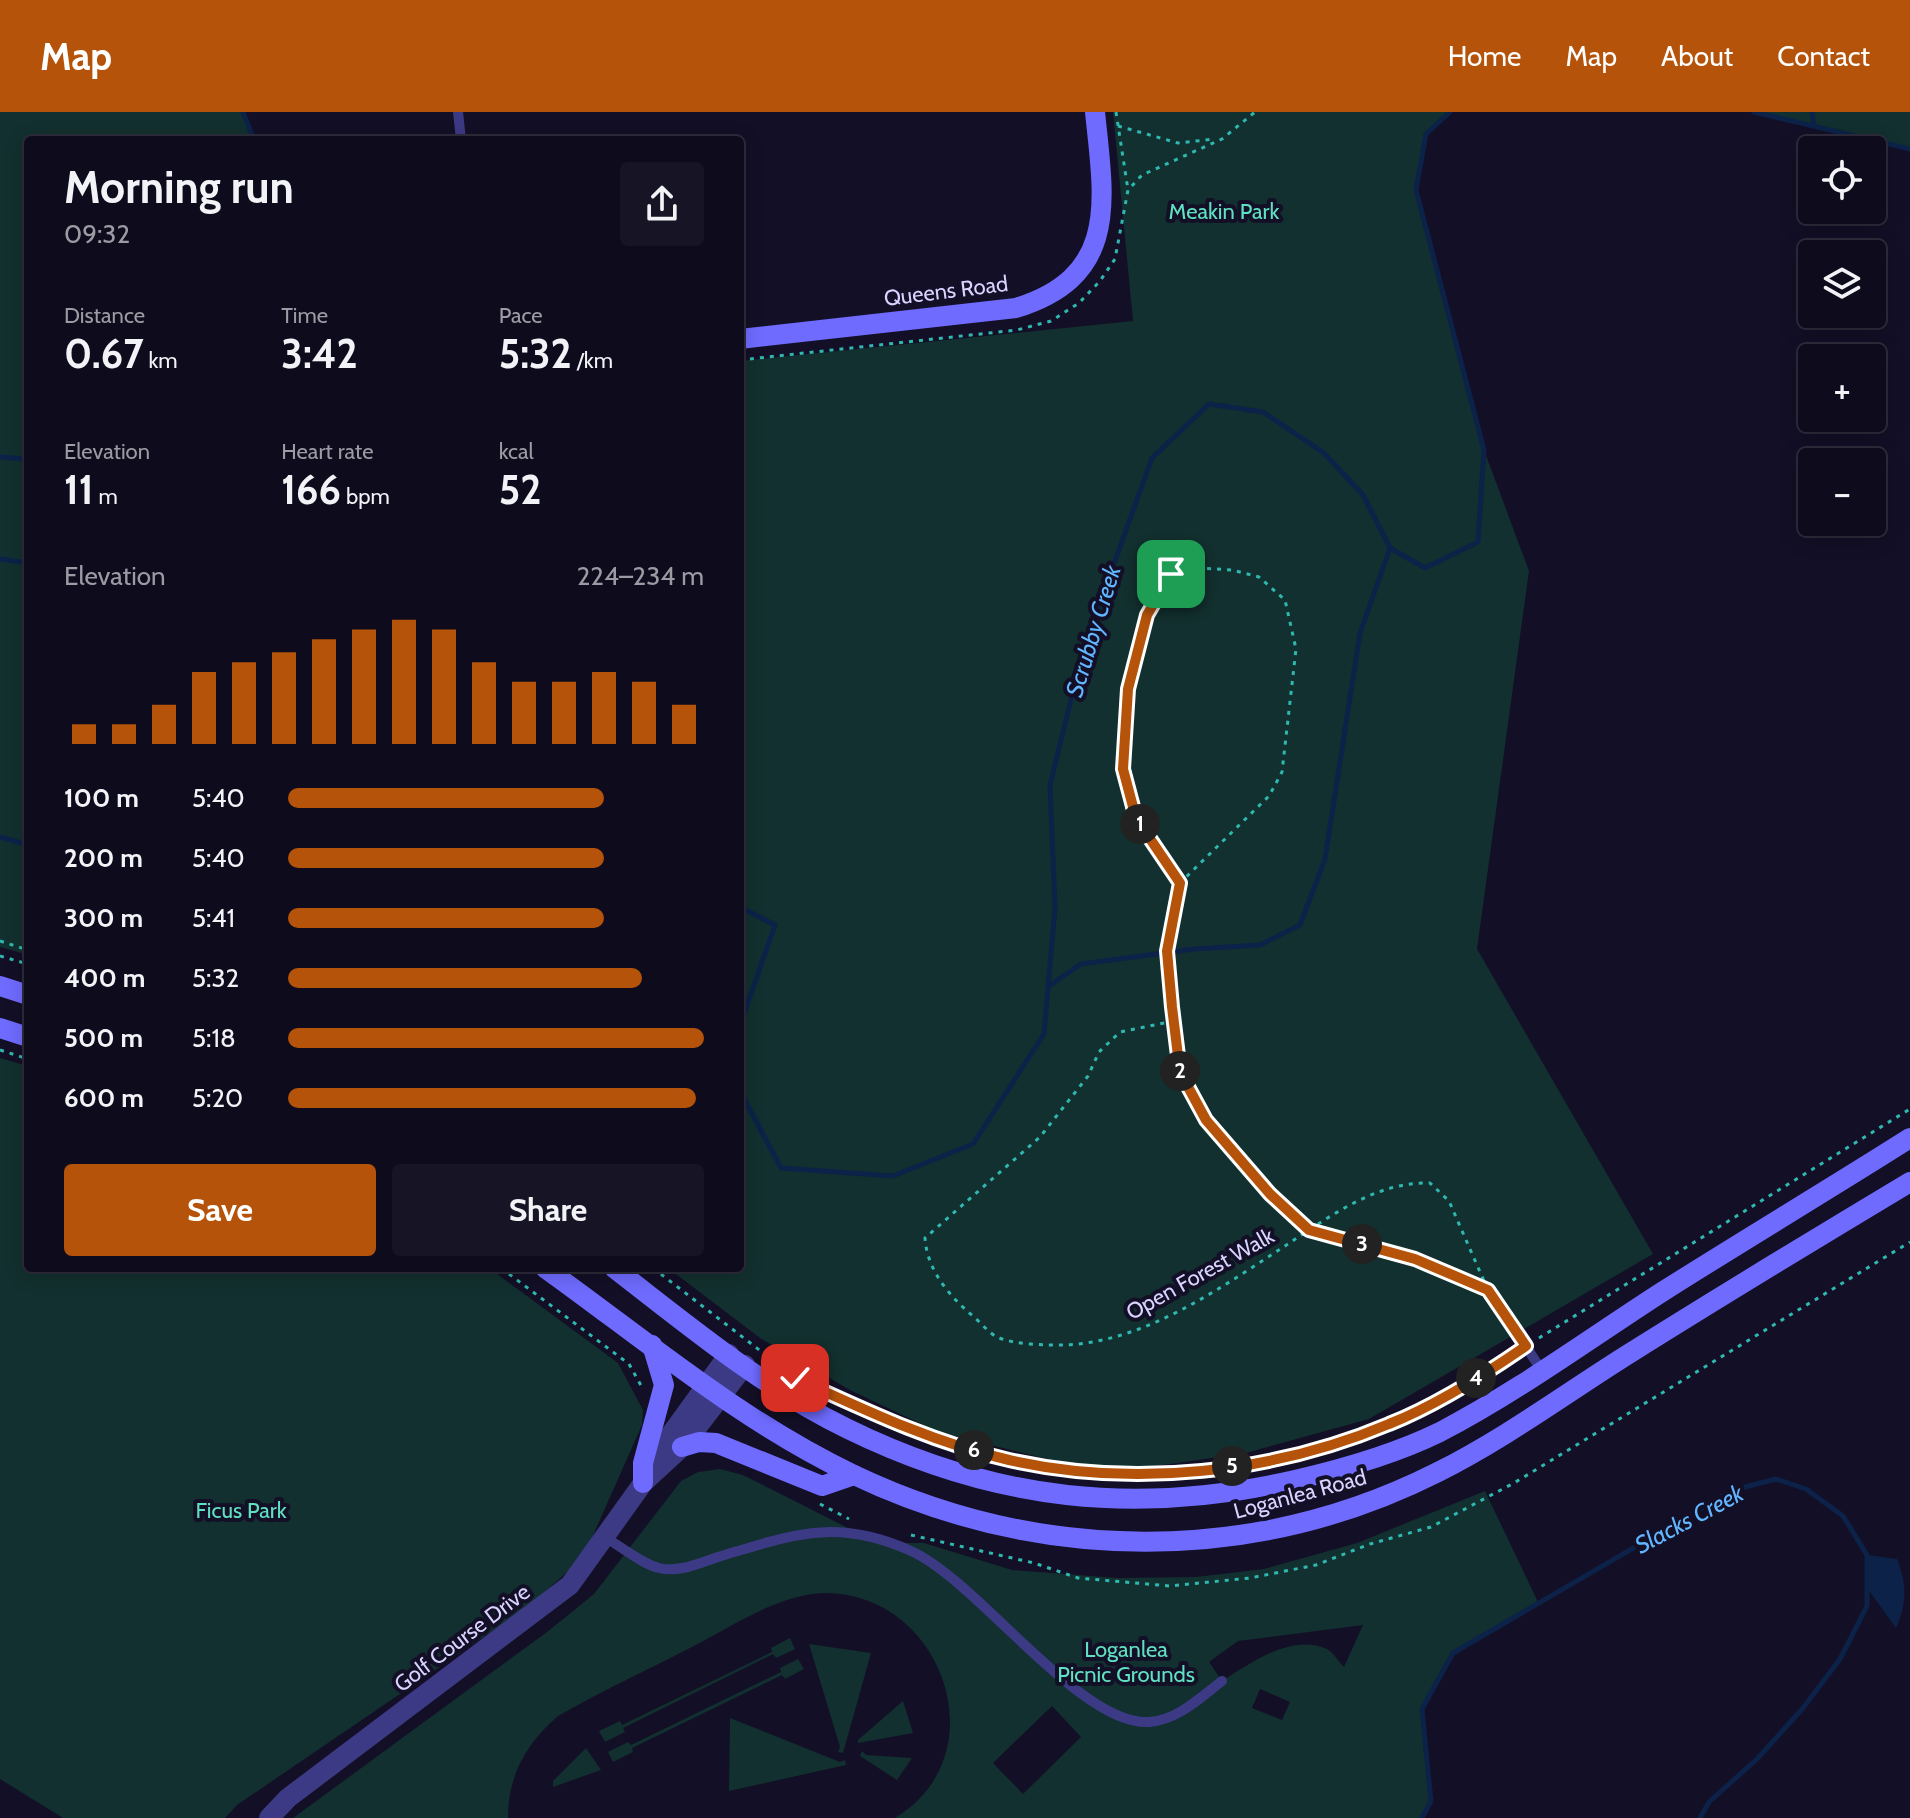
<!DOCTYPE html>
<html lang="en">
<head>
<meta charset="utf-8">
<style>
	body { margin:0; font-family:Cabin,sans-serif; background:#171425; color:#f1f3f6; height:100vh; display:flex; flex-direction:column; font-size:30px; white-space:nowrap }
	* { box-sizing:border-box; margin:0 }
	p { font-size:26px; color:#9b9ba3 }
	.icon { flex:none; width:44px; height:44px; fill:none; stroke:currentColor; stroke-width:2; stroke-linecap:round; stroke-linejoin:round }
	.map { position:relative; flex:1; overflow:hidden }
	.sheet { position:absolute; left:24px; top:24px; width:720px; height:1136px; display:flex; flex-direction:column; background:#0e0b1c; border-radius:8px; box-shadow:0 4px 20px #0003,0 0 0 2px #2e2b3b }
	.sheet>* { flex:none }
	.fabs { position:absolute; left:1798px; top:24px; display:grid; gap:16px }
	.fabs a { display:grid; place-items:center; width:88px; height:88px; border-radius:8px; background:#0e0b1c; box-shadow:0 4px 20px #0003,0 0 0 2px #2e2b3b; font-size:40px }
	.pin { position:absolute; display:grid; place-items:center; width:68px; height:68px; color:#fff; margin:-34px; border-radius:16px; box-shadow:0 4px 12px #0006 }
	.km { position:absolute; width:40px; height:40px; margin:-20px; border-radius:50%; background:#222; color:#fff; font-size:22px; line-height:40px; text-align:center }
	.round { display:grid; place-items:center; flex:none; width:84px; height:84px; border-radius:8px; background:#171425 }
	.head { display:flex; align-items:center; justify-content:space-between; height:136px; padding:0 40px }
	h1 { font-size:44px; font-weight:800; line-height:60px }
	.stats { display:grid; grid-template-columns:repeat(3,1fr); gap:12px; height:136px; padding:8px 40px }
	.stats div { display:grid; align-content:center }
	.stats b { font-size:40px; font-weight:800 }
	.stats small { font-size:22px; font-weight:400 }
	.stats p { font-size:22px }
	.chart { height:224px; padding:16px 40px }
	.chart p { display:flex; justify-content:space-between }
	.chart svg { width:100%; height:144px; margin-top:8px; stroke:#b45309; stroke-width:6 }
	.cta { display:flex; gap:16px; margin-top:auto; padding:16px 40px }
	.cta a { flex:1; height:92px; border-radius:8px; background:#b45309; color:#fff; font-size:32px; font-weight:800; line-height:92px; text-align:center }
	.cta a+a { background:#171425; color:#f1f3f6 }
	ul { padding:0 40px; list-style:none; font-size:26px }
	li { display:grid; grid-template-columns:128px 96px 1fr; align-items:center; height:60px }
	li i { height:20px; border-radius:10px; background:#b45309 }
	header { display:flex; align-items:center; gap:48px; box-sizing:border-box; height:112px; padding:0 40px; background:#b45309; color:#fff }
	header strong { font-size:38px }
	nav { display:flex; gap:44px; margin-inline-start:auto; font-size:28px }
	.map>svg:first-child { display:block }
	.green { fill:#12302f; fill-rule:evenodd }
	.water { fill:#0c2248 }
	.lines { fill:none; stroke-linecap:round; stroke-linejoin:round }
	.stream { stroke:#0c2248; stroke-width:5 }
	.path { stroke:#2fb8b0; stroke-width:3; stroke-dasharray:4 6; stroke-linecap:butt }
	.lane { stroke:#3d3a85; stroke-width:10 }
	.street { stroke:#3d3a85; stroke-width:20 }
	.secondary { stroke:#6f6bff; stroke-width:20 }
	.route-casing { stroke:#fff; stroke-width:16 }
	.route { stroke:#b45309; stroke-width:10 }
	.labels { text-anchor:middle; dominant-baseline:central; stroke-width:8; stroke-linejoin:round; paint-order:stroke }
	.park-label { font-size:22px; fill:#5fe0c0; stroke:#130f26 }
	.street-label { font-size:22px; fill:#d9d4ff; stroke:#130f26 }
	.water-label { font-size:24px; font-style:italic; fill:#62b6ff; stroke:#130f26 }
</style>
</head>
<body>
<header>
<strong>Map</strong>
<nav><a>Home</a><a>Map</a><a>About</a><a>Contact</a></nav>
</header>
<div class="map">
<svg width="1910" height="1706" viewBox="0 0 1910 1706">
	<rect width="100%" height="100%" fill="#130f26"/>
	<g class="green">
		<path d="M0,0H243L254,28H28V843L0,835Z"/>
		<path d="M1113,0H1450L1426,22L1416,78L1484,338L1529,459L1477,837L1653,1142L1369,1307L1246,1341L1143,1356L1071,1353L938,1320L850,1278L760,1226L668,1156H740V249L1133,209Z"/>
		<path d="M1754,0H1910V37Z"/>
		<path d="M0,946L28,954V1156H489L618,1251L643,1298L642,1313L583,1446L529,1494L237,1693L225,1706H63L0,1667Z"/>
		<path d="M720,1357L743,1363L848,1416L898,1431H924L1012,1458L1118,1466L1196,1465L1264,1457L1357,1431L1485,1379L1538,1490L1453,1541L1423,1597L1431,1689L1422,1706H895C998,1644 945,1485 829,1481C780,1480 730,1516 688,1537C645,1559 600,1580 558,1604C526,1632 508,1663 508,1706H293L547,1520L594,1482L681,1369L698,1360ZM1363,1513L1344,1555C1339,1550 1333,1540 1327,1537C1292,1521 1250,1551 1222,1569L1209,1550L1238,1529ZM1260,1577L1290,1590L1282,1608L1252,1596ZM1052,1594L1081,1625L1023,1682L993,1651Z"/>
		<path d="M790,1526L795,1537L776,1546L773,1542L623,1616L625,1620L605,1630L599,1619L620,1609L622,1613L772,1540L771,1536Z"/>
		<path d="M809,1532L871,1541L843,1641L838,1640L840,1635Z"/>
		<path d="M798,1547L804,1557L785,1567L782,1563L632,1636L633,1640L613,1650L608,1640L628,1630L631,1633L781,1560L780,1556Z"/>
		<path d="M903,1589L913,1621L858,1631V1628Z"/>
		<path d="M730,1606L840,1650L845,1648L846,1653L729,1679Z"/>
		<path d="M586,1636L601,1658L553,1675V1669Z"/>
		<path d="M862,1639L866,1643L912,1646L897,1668L860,1644Z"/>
	</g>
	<path class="water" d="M1867,1443L1897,1447C1907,1472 1907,1491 1896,1516L1867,1476Z"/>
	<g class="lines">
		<g class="stream">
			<path d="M243,0L254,28"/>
			<path d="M1754,0L1910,37"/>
			<path d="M1812,0L1814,14"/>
			<path d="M0,345L23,347L28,351"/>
			<path d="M0,447L28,451"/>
			<path d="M0,725L28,733"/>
			<path d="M740,795L775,813L740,913"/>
			<path d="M1049,874L1081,852L1194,837L1260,833L1300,813L1325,747L1360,521L1390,436"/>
			<path d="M740,979L781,1056L893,1064L973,1032L1044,922L1055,795L1050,673L1084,535L1152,346L1209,292L1263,300L1324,341L1363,383L1390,436L1425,456L1478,430L1484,338L1416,78L1426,22L1450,0"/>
			<path d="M1422,1706L1431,1689L1422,1597L1453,1541L1733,1378L1776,1367L1806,1377L1843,1404L1867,1443V1494L1840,1547L1803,1596L1757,1647L1709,1690L1700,1706"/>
		</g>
		<g class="path">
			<path d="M1116,0L1128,78"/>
			<path d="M1118,14L1178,31L1215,27"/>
			<path d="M740,248L1017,218L1051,209L1079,191L1100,169L1115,147L1128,78L1142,63L1222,27L1255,0"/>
			<path d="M1180,771L1136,706L1123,657L1128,577L1147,503L1171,462L1198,456L1232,458L1259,465L1285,488L1296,537L1282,660L1269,684L1180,771L1167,839L1180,960L1206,1008L1270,1082L1309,1118L1415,1147L1488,1178L1494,1187"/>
			<path d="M0,829L28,838"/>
			<path d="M0,844L28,852"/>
			<path d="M1174,909L1120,920L1099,940L1088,964L1040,1025L925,1126C927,1158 949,1184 974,1205C981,1211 989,1221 997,1225C1015,1233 1045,1233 1064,1233C1146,1230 1220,1176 1288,1132C1330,1104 1378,1069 1430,1071L1449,1089L1487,1176"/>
			<path d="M0,938L28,947"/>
			<path d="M501,1156L629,1252L643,1277"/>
			<path d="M653,1156L784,1257"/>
			<path d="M1539,1226L1910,997"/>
			<path d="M808,1272C873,1301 937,1330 1006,1347C1180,1391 1371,1340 1516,1241"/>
			<path d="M820,1392L849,1407"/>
			<path d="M911,1423L1034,1451L1078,1466L1170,1474L1250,1466L1316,1453L1370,1432L1431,1415L1514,1371L1910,1130"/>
		</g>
		<g class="lane">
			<path d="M458,0L461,28"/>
			<path d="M1501,1196L1542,1259"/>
			<path d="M606,1426C622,1435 642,1452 659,1456C678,1461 700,1451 718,1445C792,1423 835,1405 911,1439C978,1469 1080,1614 1149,1610C1178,1608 1201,1585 1222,1569"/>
		</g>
		<g class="street">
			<path d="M655,1356L663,1333L729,1242"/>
			<path d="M269,1706L288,1686L570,1473L643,1371L682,1335L745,1253"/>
		</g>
		<g class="secondary">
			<path d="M740,227L1016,196C1120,164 1104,88 1095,0"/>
			<path d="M0,874L28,883"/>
			<path d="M0,916L28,925"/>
			<path d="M545,1156C644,1227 741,1309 852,1362C1038,1451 1252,1454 1438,1360C1504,1327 1565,1282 1627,1243C1721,1184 1815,1127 1910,1070"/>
			<path d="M614,1156C688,1213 763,1276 848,1317C995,1389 1136,1404 1295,1368C1343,1357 1395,1342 1440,1320C1517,1280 1589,1227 1662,1180C1744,1128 1828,1078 1910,1026"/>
			<path d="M682,1335L699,1330L716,1331L822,1374L854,1363"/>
			<path d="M643,1371V1351L664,1273L652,1233"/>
		</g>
	</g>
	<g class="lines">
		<g class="route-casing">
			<path id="route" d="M795,1266C865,1298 934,1331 1009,1348C1133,1376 1273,1361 1389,1312C1437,1293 1484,1263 1526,1234L1488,1178L1415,1147L1309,1118L1270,1082L1206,1008L1180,960L1172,895L1167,839L1180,771L1136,706L1123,657L1128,577L1147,503L1171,462"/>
		</g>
		<use href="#route" class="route"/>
	</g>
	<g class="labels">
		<g class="park-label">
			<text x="1224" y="99">Meakin Park</text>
			<text x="241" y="1398">Ficus Park</text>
			<text x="1126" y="1537">Loganlea<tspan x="1126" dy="25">Picnic Grounds</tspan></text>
		</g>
		<g class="street-label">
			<text transform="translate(946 179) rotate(-7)">Queens Road</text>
			<text transform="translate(1200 1162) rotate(-29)">Open Forest Walk</text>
			<text transform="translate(1300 1382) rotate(-15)">Loganlea Road</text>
			<text transform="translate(462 1526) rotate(-37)">Golf Course Drive</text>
		</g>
		<g class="water-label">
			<text transform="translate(1093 519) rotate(-73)">Scrubby Creek</text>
			<text transform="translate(1689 1407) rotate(-28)">Slacks Creek</text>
		</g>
	</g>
</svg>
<div class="fabs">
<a><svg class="icon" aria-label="locate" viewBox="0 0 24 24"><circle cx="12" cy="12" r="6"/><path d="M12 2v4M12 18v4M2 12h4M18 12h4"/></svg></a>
<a><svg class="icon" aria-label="layers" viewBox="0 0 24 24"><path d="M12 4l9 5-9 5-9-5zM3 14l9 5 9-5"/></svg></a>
<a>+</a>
<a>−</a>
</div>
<div class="pin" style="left:1171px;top:462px;background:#1e9e55"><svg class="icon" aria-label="arrive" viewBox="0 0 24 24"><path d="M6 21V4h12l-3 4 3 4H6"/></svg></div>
<div class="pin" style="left:795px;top:1266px;background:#d93025"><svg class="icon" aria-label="check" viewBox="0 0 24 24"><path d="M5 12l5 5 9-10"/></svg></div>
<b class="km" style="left:1140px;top:712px">1</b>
<b class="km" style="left:1180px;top:959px">2</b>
<b class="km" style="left:1362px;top:1132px">3</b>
<b class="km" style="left:1476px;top:1266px">4</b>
<b class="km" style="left:1232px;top:1354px">5</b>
<b class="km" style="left:974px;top:1338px">6</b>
<section class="sheet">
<div class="head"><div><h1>Morning run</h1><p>09:32</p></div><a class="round"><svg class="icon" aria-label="share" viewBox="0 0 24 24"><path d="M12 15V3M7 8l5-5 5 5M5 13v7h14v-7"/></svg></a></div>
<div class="stats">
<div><p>Distance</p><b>0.67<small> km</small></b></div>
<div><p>Time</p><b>3:42</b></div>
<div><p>Pace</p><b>5:32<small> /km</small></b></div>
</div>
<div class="stats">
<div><p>Elevation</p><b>11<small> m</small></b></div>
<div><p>Heart rate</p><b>166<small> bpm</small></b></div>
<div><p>kcal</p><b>52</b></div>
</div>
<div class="chart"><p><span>Elevation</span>224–234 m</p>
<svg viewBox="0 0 160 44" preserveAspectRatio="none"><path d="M5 44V38M15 44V38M25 44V32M35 44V22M45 44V19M55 44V16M65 44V12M75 44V9M85 44V6M95 44V9M105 44V19M115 44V25M125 44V25M135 44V22M145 44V25M155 44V32"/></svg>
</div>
<ul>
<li><b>100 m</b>5:40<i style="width:76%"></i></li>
<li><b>200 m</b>5:40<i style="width:76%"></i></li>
<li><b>300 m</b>5:41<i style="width:76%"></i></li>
<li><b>400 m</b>5:32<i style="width:85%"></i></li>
<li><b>500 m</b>5:18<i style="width:100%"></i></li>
<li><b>600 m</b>5:20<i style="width:98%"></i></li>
</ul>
<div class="cta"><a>Save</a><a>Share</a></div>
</section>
</div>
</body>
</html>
